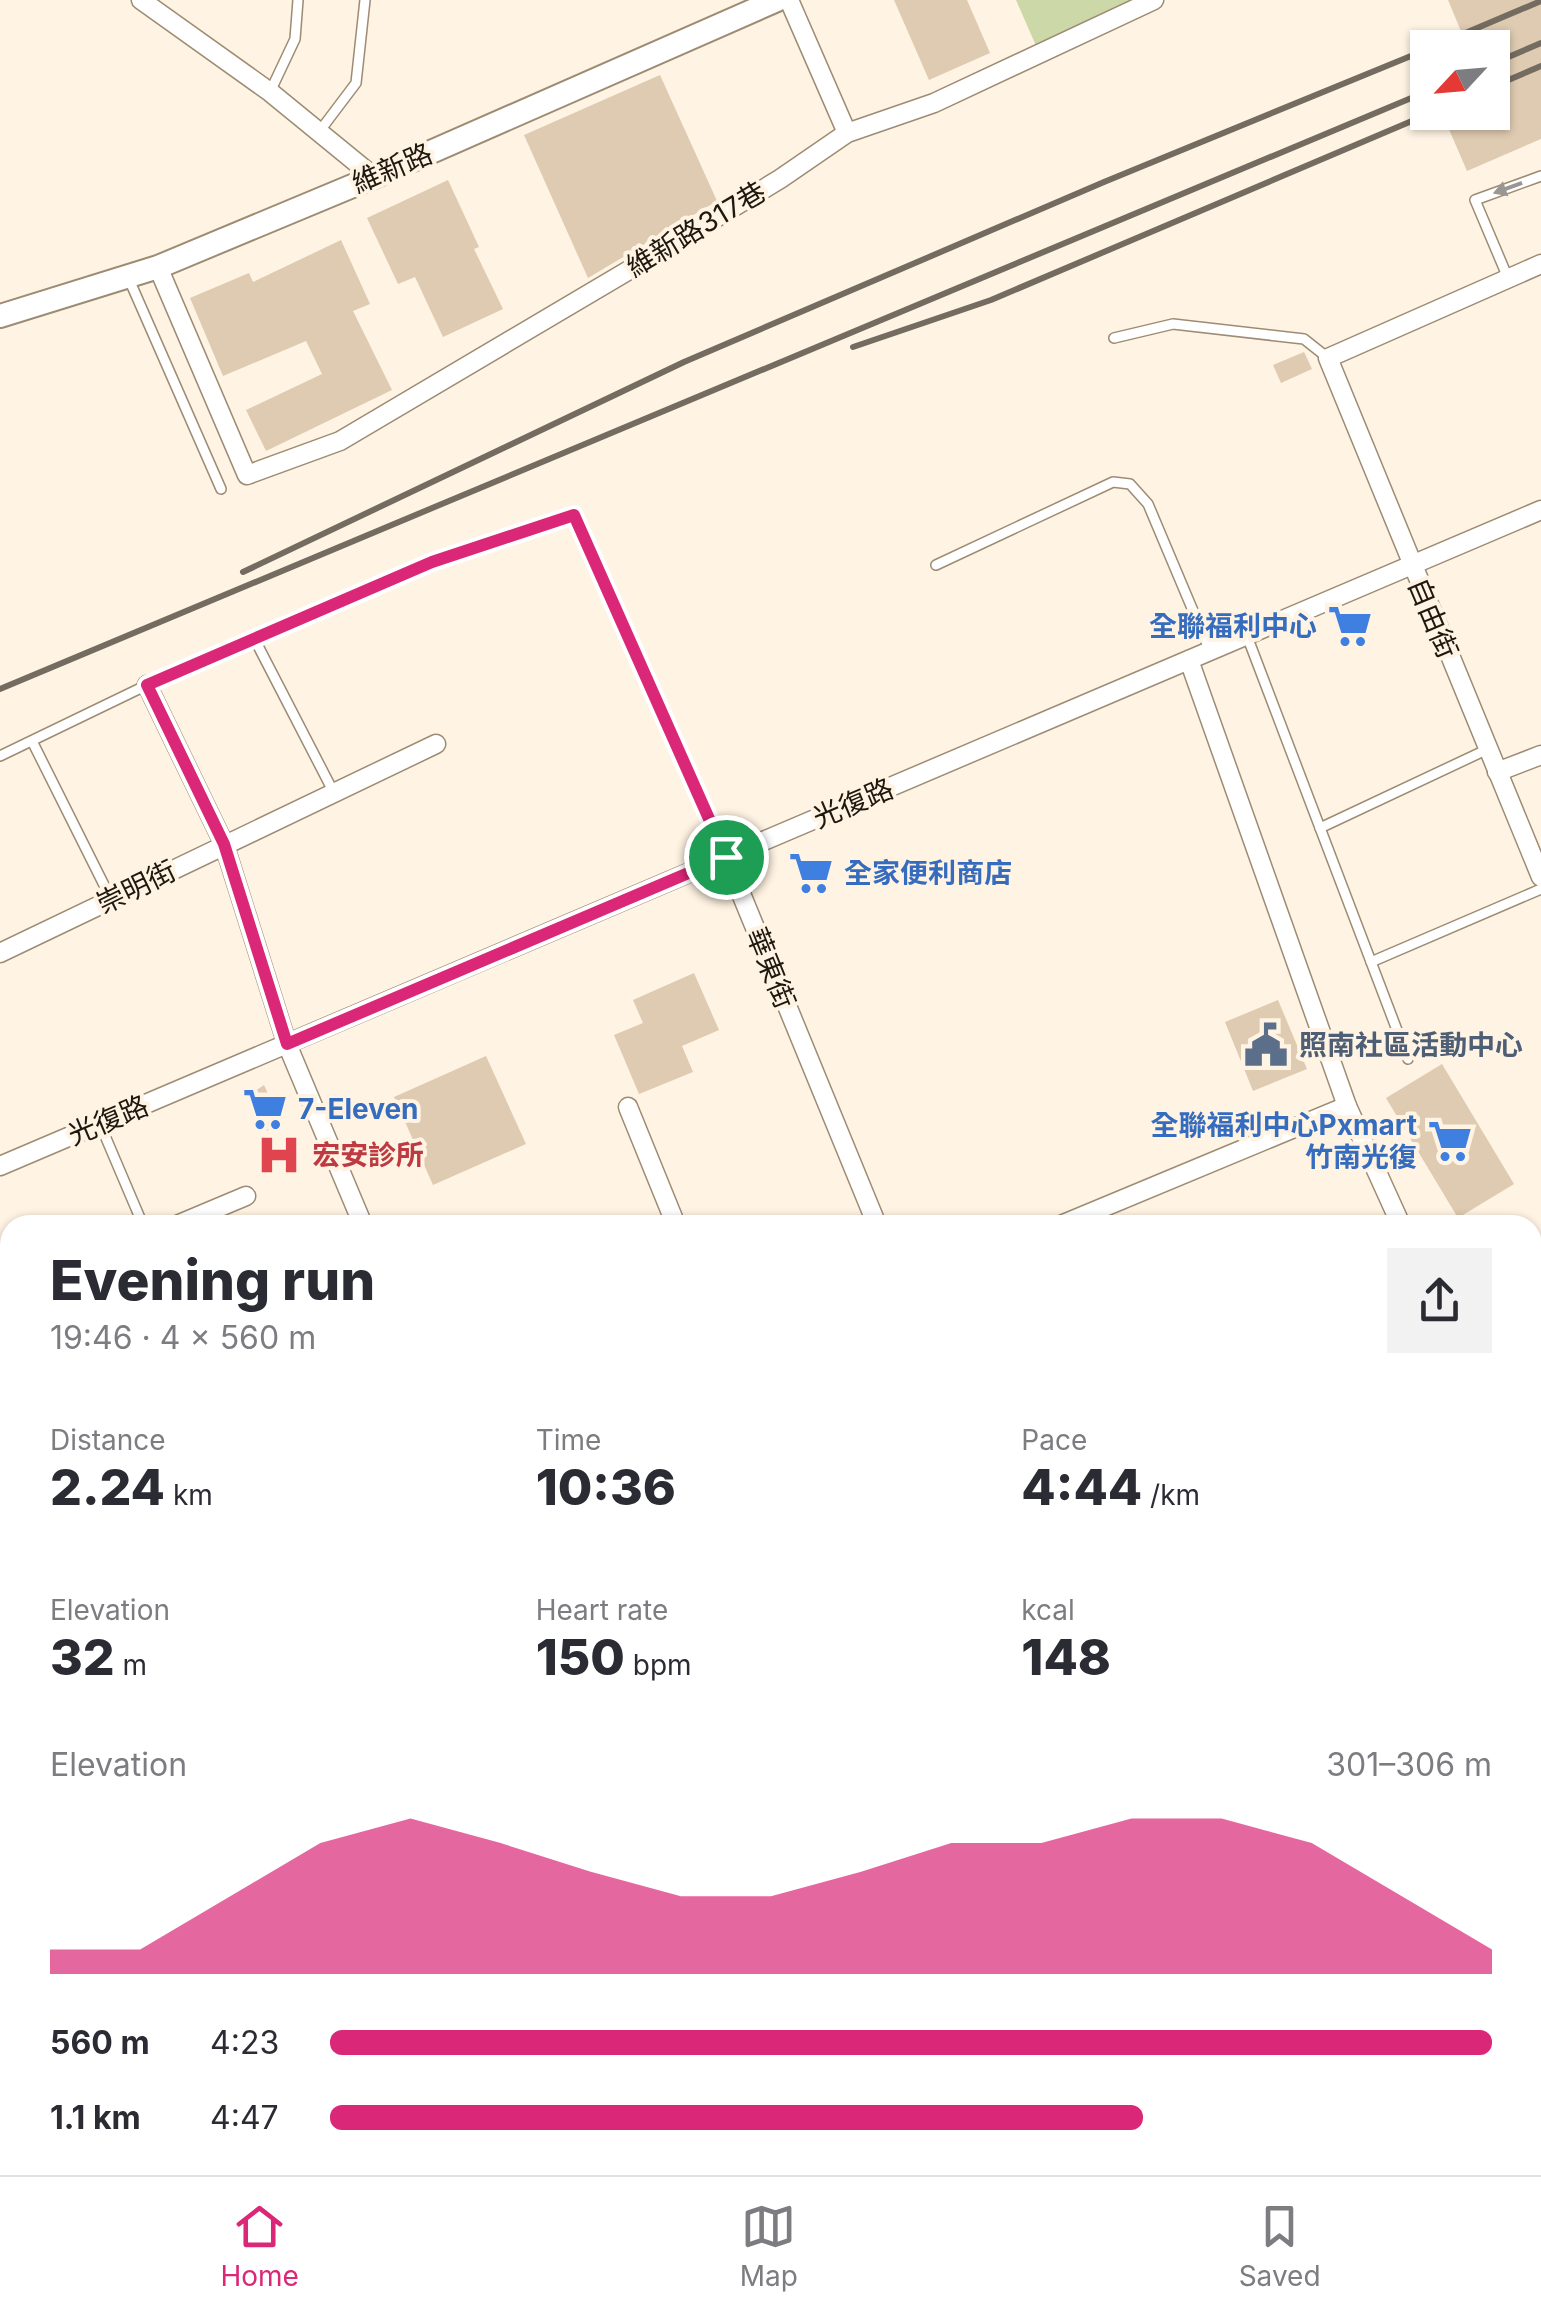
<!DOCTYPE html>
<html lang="en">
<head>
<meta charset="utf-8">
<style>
	body { margin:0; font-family:Inter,"Noto Sans TC",sans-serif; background:#f2f2f3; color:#2b2b33; height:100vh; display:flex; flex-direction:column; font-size:38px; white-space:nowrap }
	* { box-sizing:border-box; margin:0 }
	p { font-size:32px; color:#7c7c81 }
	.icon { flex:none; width:55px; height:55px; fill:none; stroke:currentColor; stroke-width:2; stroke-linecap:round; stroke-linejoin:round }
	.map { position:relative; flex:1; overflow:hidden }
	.drawer { position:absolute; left:0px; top:1215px; width:1542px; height:960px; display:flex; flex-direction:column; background:#fff; border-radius:30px 30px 0 0; box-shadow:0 2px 8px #0004 }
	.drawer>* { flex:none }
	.needle { width:65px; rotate:244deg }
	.tools { position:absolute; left:1410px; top:30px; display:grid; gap:20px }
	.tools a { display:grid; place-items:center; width:100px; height:100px; border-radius:0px; background:#fff; box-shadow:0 2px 8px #0004; font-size:50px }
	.pin { position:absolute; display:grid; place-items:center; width:85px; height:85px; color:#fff; margin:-42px; border:5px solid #fff; border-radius:50%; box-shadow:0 2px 10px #0007 }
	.round { display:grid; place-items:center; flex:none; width:105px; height:105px; border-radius:0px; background:#f2f2f3 }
	.head { display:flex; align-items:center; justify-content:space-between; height:170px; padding:0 50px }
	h1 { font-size:55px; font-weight:800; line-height:75px }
	.stats { display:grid; grid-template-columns:repeat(3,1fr); gap:15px; height:170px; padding:10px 50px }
	.stats div { display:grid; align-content:center }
	.stats b { font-size:50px; font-weight:800 }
	.stats small { font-size:28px; font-weight:400 }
	.stats p { font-size:28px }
	.chart { height:280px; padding:20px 50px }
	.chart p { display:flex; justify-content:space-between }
	.chart svg { width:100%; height:180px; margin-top:10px; fill:#db2777; opacity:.7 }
	ul { padding:0 50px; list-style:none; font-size:32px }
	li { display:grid; grid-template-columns:160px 120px 1fr; align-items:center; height:75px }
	li i { height:25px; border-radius:12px; background:#db2777 }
	.tab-bar { display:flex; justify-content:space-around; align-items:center; height:140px; border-top:2px solid #e1e1e2; background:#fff; font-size:28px; color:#7c7c81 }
	.tab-bar a { display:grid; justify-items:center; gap:5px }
	.tab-bar .on { color:#db2777 }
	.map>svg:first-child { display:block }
	.education { fill:#ffe4e0 }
	.green { fill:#ccd8a8 }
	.building { fill:#decbb1 }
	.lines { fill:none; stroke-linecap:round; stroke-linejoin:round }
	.service-casing { stroke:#9d8c73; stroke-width:12 }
	.minor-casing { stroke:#9d8c73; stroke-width:21 }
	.tertiary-casing { stroke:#9d8c73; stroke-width:26 }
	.primary-casing { stroke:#dbdad8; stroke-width:31 }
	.service { stroke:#fff; stroke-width:9 }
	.minor { stroke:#fff; stroke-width:18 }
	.tertiary { stroke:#fff; stroke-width:22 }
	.primary { stroke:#85ceb9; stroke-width:28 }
	.rail { stroke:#746c60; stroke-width:6 }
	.oneway { fill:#9a9793 }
	.route-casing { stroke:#fff; stroke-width:20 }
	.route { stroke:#db2777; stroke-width:12 }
	.labels { text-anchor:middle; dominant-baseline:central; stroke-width:8; stroke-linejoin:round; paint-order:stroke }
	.street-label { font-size:28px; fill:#1e180e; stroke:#fff3e3 }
	.shop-label { font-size:28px; font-weight:bold; fill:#366cbe; stroke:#fff3e3; text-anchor:end }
	.service-label { font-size:28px; font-weight:bold; fill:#4e5e75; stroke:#fff3e3; text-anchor:start }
	.health-label { font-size:28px; font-weight:bold; fill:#be3a42; stroke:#fff3e3; text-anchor:start }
</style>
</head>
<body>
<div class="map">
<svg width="1541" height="2175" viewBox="0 0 1541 2175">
	<rect width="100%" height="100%" fill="#fff3e3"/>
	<path class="education" d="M0,1880L10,1893V2067L0,2077Z"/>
	<path class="green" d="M1016,0H1141L1037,48Z"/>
	<g class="building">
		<path d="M894,0H967L990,53L929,80Z"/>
		<path d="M1448,0H1541V139L1467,171L1448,127L1481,112H1492V48H1468Z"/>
		<path d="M660,75L717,201L588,278L524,135Z"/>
		<path d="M448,180L479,247L474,249L503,309L443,337L415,277L398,284L367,218Z"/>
		<path d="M341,240L370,304L353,311L392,390L266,451L246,410L322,374L306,341L223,376L190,298L249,273L253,282Z"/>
		<path d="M1304,352L1312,369L1281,383L1273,365Z"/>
		<path d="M694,973L719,1030L682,1046L693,1072L639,1094L614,1035L643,1023L633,1000Z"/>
		<path d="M1278,1000L1307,1069L1253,1091L1225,1022Z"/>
		<path d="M486,1056L526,1144L433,1185L394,1097Z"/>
		<path d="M1442,1064L1514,1184L1458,1218L1386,1098Z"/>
		<path d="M264,1085L282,1124L266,1131L249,1095Z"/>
	</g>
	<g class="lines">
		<g class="service-casing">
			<g id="service">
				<path d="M270,92L295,39L298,0"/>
				<path d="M319,132L356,83L365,0"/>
				<path d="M128,277L221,489"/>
				<path d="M1508,278L1475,200L1541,176"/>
				<path d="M1114,338L1173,324L1304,339L1328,358"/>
				<path d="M936,565L1113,482L1130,484L1148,504L1210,651"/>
				<path d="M1247,636L1408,1059"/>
				<path d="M255,640L333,791"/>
				<path d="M32,741L111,899"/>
				<path d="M0,756L147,685L432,562L573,515L726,857"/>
				<path d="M1320,828L1488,749"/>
				<path d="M1371,962L1541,889"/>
				<path d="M100,1124L143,1225"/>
				<path d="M1532,1628L1541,1631"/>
				<path d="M0,1783L10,1795"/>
				<path d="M615,2165V2175"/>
				<path d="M1352,2165L1354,2175"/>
			</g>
		</g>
		<g class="minor-casing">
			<g id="minor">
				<path d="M141,0L270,92L374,177"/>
				<path d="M789,0L847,133"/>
				<path d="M1541,264L1328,358L1541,877"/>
				<path d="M158,267L247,475L340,441L641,263L780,179L847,133L934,103L1154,0"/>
				<path d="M1189,660L1347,1106L1401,1225"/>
				<path d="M147,685L224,844L287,1044L363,1225"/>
				<path d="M1497,772L1541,755"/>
				<path d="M726,857L877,1225"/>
				<path d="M0,953L436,744"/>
				<path d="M628,1107L676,1225"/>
				<path d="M0,1166L1541,510"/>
				<path d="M177,1225L246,1196"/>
				<path d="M1061,1225L1347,1106"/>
				<path d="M0,1348L10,1360"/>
				<path d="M1532,1424L1541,1410"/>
				<path d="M6,1662L10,1660"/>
				<path d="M1532,1918L1541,1922"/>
				<path d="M1532,2049L1541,2024"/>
				<path d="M0,2134L10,2123"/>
				<path d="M707,2165L715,2175"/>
				<path d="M1530,2165L1541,2169"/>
				<path d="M1259,2175L1262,2165"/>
				<path d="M1490,2175L1493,2165"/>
			</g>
		</g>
		<g class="tertiary-casing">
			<path id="tertiary" d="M0,316L158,267L374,177L777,0"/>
		</g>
		<g class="primary-casing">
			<g id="primary">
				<path d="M0,1697L10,1710"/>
				<path d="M0,1744L10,1757"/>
				<path d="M327,2165L334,2175"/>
				<path d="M381,2165L389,2175"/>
			</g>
		</g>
		<use href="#service" class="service"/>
		<use href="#minor" class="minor"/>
		<use href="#tertiary" class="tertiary"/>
		<use href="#primary" class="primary"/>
		<g class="rail">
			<path d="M1430,48L1541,1"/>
			<path d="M1492,64L1541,43"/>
			<path d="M1492,87L1541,66"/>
			<path d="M853,347L991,300L1433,112"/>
			<path d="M243,572L684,362L1104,182L1428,49"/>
			<path d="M0,689L1428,91"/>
		</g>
	</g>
	<defs><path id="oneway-solid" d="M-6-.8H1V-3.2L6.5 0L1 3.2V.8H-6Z" transform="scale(2.5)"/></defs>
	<use class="oneway" href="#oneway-solid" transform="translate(1508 188) rotate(160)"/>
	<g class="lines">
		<g class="route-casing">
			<path id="route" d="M574,515L726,857L287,1044L224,844L147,685L432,562Z"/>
		</g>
		<use href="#route" class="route"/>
	</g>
	<defs>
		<g id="supermarket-bare" transform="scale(3.45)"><path d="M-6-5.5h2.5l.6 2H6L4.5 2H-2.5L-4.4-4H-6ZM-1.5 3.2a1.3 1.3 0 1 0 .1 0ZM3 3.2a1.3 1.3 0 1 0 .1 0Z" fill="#3f7fe0" stroke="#fff3e3" stroke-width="2.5" paint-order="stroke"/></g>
		<g id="civic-bare" transform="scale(3.45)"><path d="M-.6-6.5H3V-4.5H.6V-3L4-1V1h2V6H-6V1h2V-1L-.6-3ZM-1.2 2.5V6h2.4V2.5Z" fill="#5c6f8a" stroke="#fff3e3" stroke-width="2.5" paint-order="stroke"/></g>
		<g id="hospital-bare" transform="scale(3.45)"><path d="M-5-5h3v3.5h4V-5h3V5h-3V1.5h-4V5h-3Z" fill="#e0444e" stroke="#fff3e3" stroke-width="2.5" paint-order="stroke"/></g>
	</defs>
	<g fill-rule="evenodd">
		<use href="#supermarket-bare" x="1350" y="626"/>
		<use href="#supermarket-bare" x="811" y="873"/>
		<use href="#civic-bare" x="1266" y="1045"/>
		<use href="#supermarket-bare" x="265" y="1109"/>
		<use href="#supermarket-bare" x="1450" y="1141"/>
		<use href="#hospital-bare" x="279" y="1155"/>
	</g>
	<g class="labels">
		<g class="street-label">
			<text transform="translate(392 168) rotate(-23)">維新路</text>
			<text transform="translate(696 229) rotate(-31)">維新路317巷</text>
			<text transform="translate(1433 618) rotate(67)">自由街</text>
			<text transform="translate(853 803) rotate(-23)">光復路</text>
			<text transform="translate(136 887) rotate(-26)">崇明街</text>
			<text transform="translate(771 968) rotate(68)">華東街</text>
			<text transform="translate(108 1120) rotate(-23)">光復路</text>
		</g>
		<g class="shop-label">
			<text x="1317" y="626">全聯福利中心</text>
			<text x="844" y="873" text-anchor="start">全家便利商店</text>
			<text x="298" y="1109" text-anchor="start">7-Eleven</text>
			<text x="1417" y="1125">全聯福利中心Pxmart<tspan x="1417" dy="32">竹南光復</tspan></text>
		</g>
		<g class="service-label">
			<text x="1299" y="1045">照南社區活動中心</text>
		</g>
		<g class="health-label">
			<text x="312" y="1155">宏安診所</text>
		</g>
	</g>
</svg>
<div class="tools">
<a><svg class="needle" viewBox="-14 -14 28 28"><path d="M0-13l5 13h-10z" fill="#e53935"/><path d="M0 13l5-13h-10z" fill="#7c7c81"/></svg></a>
</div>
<div class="pin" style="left:726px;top:857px;background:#1e9e55"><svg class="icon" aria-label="arrive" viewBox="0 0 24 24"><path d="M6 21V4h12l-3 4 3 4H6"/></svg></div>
<section class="drawer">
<div class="head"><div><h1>Evening run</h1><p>19:46 · 4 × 560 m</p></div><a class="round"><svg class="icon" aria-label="share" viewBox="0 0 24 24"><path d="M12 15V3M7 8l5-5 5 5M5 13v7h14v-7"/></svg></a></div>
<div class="stats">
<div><p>Distance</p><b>2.24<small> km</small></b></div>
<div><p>Time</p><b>10:36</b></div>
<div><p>Pace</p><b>4:44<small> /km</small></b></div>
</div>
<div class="stats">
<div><p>Elevation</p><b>32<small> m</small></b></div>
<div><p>Heart rate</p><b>150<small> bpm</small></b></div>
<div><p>kcal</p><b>148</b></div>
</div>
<div class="chart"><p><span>Elevation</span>301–306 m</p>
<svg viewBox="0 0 160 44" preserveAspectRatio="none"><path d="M0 44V38L10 38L20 25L30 12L40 6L50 12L60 19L70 25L80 25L90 19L100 12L110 12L120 6L130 6L140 12L150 25L160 38V44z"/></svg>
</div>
<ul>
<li><b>560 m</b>4:23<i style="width:100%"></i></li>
<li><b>1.1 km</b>4:47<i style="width:70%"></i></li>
</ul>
</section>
</div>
<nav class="tab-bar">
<a class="on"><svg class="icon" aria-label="home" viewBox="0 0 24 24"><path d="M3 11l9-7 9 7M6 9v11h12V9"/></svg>Home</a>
<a><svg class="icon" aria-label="map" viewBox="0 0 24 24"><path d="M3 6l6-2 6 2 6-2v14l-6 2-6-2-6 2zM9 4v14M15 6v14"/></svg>Map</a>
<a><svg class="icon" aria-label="saved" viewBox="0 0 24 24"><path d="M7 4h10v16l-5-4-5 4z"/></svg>Saved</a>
</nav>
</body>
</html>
